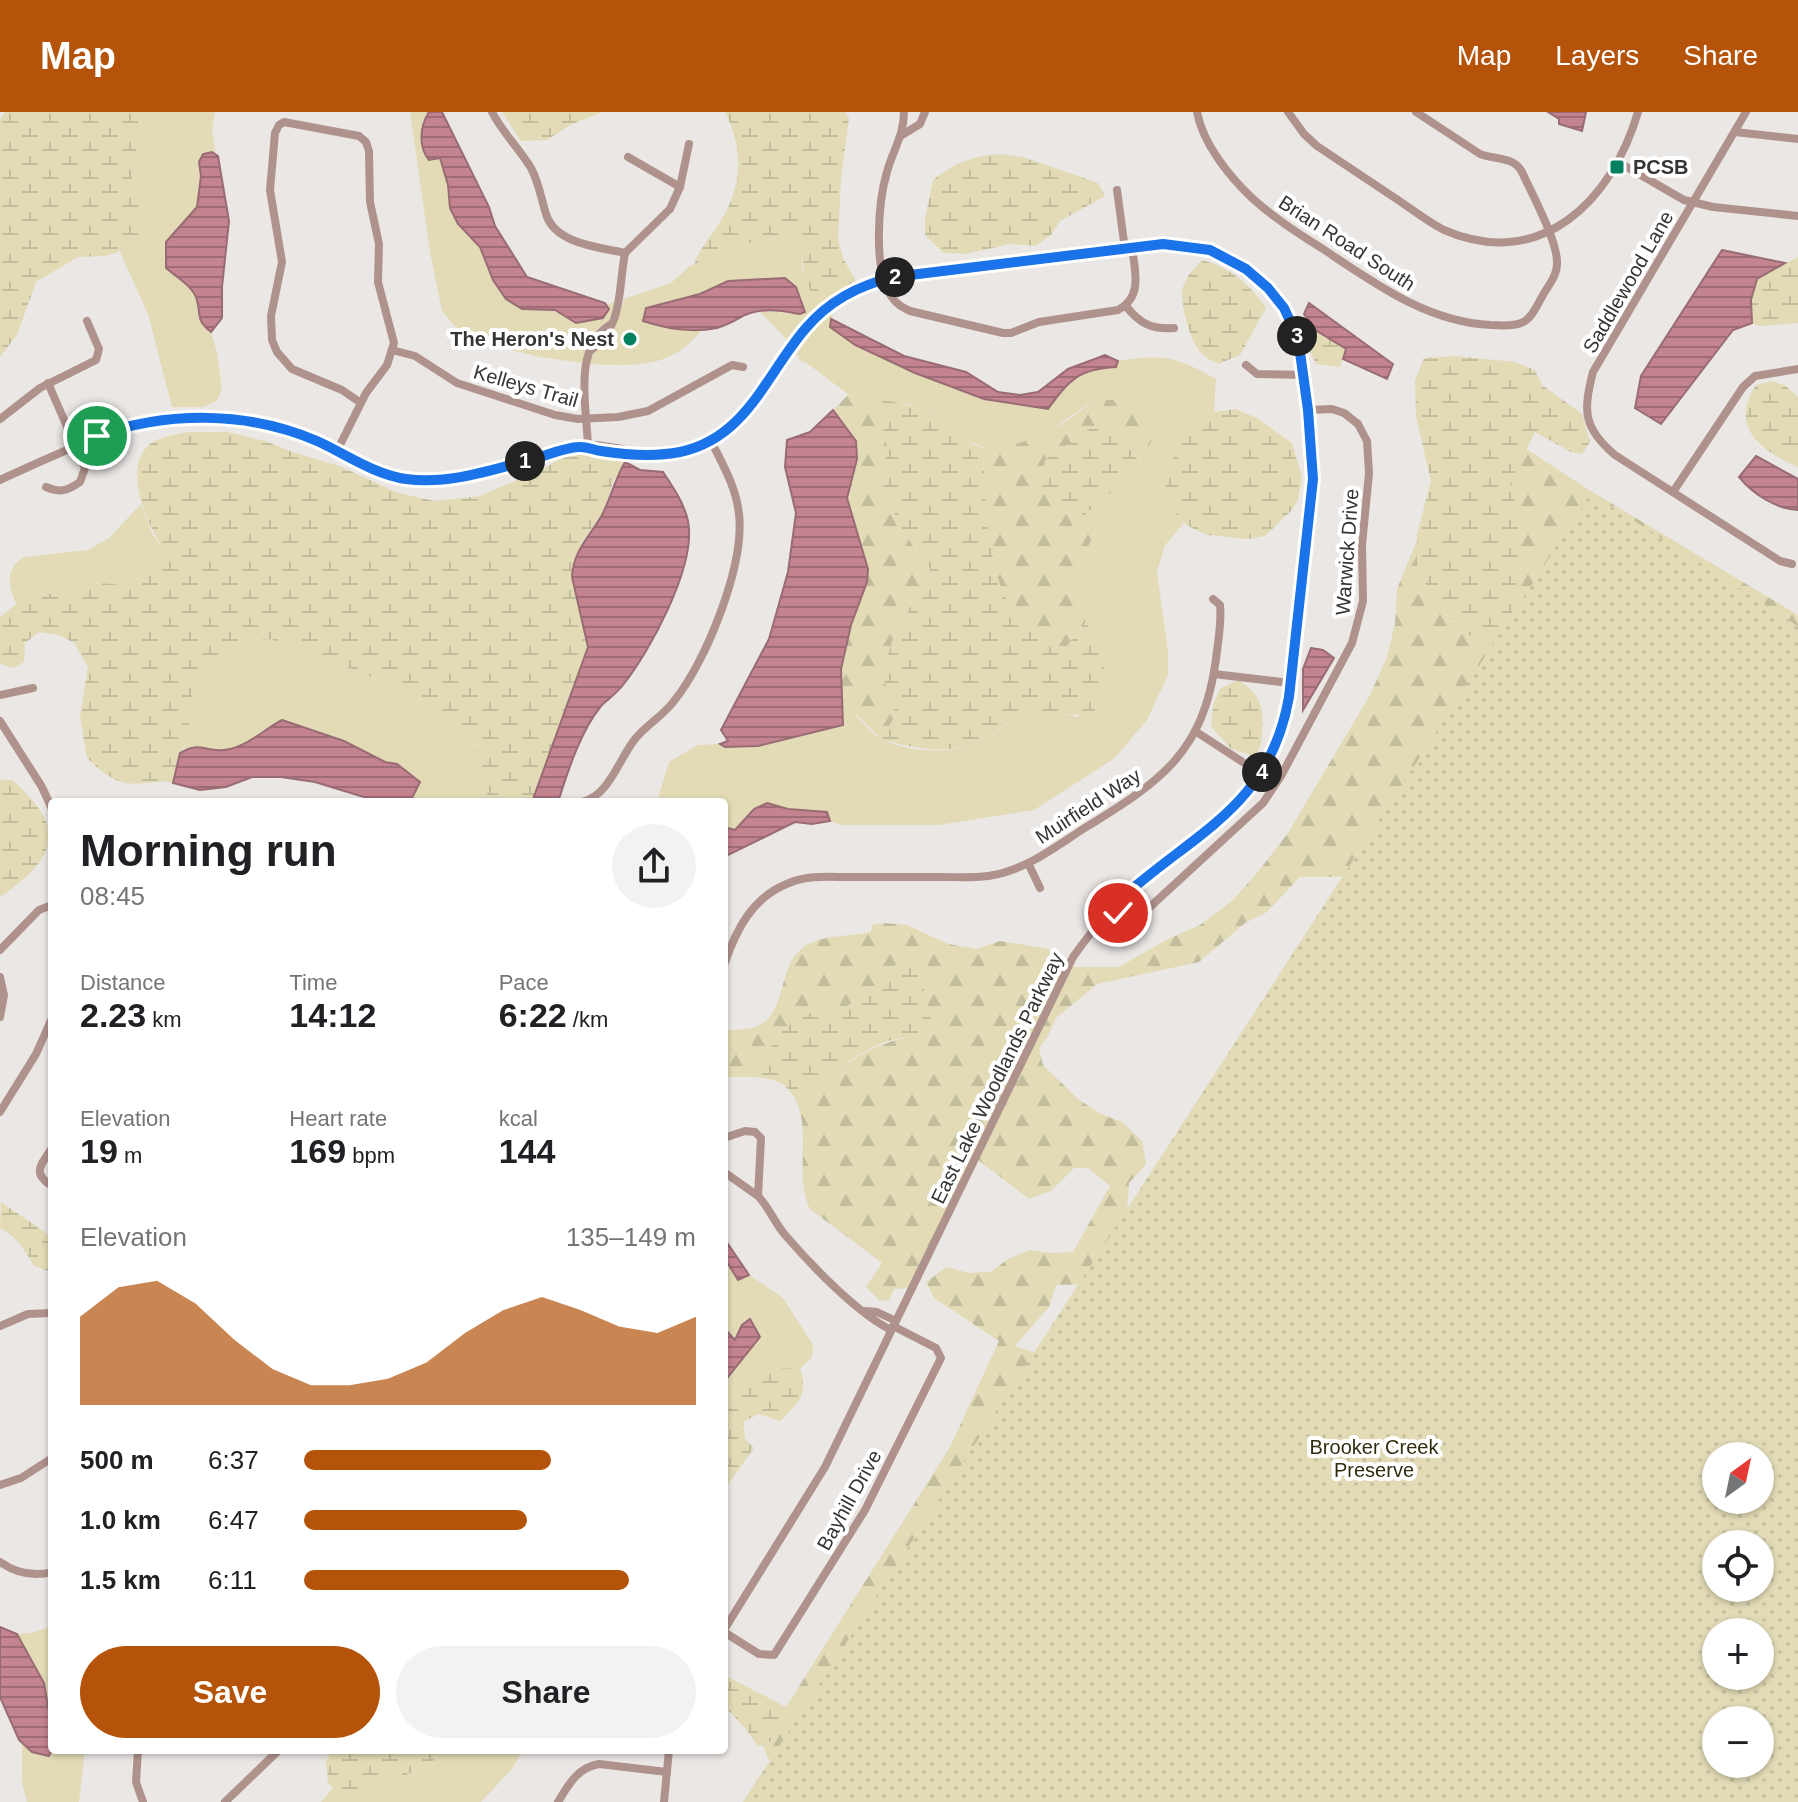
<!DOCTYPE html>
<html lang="en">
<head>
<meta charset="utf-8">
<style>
	body { margin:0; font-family:Arial,sans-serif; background:#f2f2f2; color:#202124; height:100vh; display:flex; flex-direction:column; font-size:30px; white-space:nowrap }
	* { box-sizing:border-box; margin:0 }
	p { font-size:26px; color:#757577 }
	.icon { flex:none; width:44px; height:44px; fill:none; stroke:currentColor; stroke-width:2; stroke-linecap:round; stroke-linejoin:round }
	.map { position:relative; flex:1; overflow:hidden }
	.panel { position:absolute; left:48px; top:686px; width:680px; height:956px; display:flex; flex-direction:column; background:#fff; border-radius:8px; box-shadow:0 2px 6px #0004 }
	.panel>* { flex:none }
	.needle { width:52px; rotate:33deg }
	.fabs { position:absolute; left:1702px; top:1330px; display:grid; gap:16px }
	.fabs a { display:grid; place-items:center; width:72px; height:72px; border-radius:50%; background:#fff; box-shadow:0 2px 6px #0004; font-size:40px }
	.pin { position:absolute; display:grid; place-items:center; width:68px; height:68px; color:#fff; margin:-34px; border:4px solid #fff; border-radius:50%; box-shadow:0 2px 8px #0007 }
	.km { position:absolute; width:40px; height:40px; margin:-20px; border-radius:50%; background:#222; color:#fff; font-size:22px; line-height:40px; text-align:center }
	.round { display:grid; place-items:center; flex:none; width:84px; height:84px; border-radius:42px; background:#f2f2f2 }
	.overview { display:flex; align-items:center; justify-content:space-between; height:136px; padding:0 32px }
	h1 { font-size:44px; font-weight:700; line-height:60px }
	.figures { display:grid; grid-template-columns:repeat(3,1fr); gap:12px; height:136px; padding:8px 32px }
	.figures div { display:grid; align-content:center }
	.figures b { font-size:34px; font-weight:700 }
	.figures small { font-size:22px; font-weight:400 }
	.figures p { font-size:22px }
	.chart { height:224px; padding:16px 32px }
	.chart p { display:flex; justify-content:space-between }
	.chart svg { width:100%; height:144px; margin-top:8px; fill:#b45309; opacity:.7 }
	.button { display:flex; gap:16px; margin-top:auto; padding:16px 32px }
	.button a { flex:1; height:92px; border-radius:48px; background:#b45309; color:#fff; font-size:32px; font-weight:700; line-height:92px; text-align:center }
	.button a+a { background:#f2f2f2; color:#202124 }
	ul { padding:0 32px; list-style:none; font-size:26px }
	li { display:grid; grid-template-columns:128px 96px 1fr; align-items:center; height:60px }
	li i { height:20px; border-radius:10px; background:#b45309 }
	header { display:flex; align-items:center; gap:48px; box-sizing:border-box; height:112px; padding:0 40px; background:#b45309; color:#fff }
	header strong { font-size:38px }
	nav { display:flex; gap:44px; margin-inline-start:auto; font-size:28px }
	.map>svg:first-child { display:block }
	.green { fill:#e2dbb6 }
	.forest { fill:url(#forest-firs); fill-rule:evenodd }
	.wetland { fill:url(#wetland-marsh) }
	.park { fill:url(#park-dots); fill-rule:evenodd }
	.water { fill:url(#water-rules); stroke:#996c74; stroke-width:2 }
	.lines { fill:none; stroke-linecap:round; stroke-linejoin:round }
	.minor { stroke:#b0928d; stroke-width:8 }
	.route-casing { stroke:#fff; stroke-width:16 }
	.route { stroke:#1a73e8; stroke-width:10 }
	.poi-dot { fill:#02805f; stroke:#fff; stroke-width:3 }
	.labels { text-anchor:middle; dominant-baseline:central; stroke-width:8; stroke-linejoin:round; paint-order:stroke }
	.poi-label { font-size:20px; font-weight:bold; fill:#363534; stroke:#fff; text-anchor:start }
	.street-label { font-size:20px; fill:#363534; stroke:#fff }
	.park-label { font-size:20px; fill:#312c10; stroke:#fff }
</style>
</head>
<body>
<header>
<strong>Map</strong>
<nav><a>Map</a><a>Layers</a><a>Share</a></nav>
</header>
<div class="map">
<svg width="1798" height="1690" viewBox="0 0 1798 1690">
	<defs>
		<pattern id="forest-firs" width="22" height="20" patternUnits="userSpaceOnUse" patternTransform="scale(2)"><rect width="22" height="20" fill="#e2dbb6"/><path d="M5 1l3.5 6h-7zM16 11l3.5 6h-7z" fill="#c2bd9d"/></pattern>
		<pattern id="wetland-marsh" width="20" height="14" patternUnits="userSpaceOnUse" patternTransform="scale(2)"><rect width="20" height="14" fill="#e2dbb6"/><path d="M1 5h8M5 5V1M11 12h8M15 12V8" fill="none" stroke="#c2bd9d"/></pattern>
		<pattern id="park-dots" width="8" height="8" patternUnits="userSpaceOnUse" patternTransform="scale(2)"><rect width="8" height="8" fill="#e2dbb6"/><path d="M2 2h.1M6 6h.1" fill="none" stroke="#c2bd9d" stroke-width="1.8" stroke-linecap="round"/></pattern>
		<pattern id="water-rules" width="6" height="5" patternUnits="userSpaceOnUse" patternTransform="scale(2)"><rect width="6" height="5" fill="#c3838f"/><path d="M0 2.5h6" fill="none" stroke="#9f6c76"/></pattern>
	</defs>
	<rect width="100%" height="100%" fill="#eae7e5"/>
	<g class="green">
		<path d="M142,0H215L212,17L216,43L212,40L199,50L201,64L197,95L166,130V156L191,178L197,186L198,205L211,220L217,240L222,278L216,289L204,295H172L148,202L119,138L139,122L143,100L131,73Z"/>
		<path d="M410,0H429L422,10L445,60L450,97L458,112L480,135L492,168L522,197L555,198L576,211L603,206L609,197L607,193L617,189L609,209L591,226L582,251L540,245L465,226L442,199L430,140Z"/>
		<path d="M796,125L802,136V156L824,193L791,232L759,199C774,197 793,205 805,200L801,185L750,169H728L700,182L646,196L694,218L702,217C673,257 634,254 589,252C597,227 619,213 624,187L671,171L690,154L754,129Z"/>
		<path d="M829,198L834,208L832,207L855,233L915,261L985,287L1048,297C1069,268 1078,257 1116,255L1117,249C1162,242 1176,244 1216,267L1214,300L1208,301L1165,389L1184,411L1165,433L1157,460L1168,539V563L1147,608L1115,646L1034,698L939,713H841L830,709L826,700L774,695L735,718L724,715V690H657L669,650L698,633L720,632L725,635L842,613V592C858,601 867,620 884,628C916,643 961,643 992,624C999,620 1004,613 1012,609C1033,600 1056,599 1078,605L1104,552L1076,487V460L1112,384L1136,354L1151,330L1136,289L1096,287L1048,320L1023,331L986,337L963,326L951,313L932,301L908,292L847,284L848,282L804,249L802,251L794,238L803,224Z"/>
		<path d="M141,392L153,423L164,438L159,449L146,464L124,473L89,470L60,481L26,484L16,492C9,473 4,457 24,445L88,438L109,426Z"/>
		<path d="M270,527L288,532C341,554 453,589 478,642C484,656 485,675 489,690H410L420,670L397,652L385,650L344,629L282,608C264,618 247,635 225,638C209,640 197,631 182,640L190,624L187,591L226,536L237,530Z"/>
		<path d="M724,1145L738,1168L748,1162L783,1186L813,1233L812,1245L800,1257L760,1258L724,1303V1270L757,1230L735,1228L724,1216Z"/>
		<path d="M52,1514V1617L44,1571L17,1522L32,1521Z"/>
		<path d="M22,1631L32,1640L49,1643L52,1638H85L79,1690H27L22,1670Z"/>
		<path d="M448,1638H524L511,1658L481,1690H321L333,1676L338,1681H364L381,1671L420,1658Z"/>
	</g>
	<g class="forest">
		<path d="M847,284L876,287L887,334L883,374L899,414L930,457L892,530L896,602L882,627C868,615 857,601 842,592L841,557L851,513L867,470L861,430L847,386L853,365L845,314L833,298Z"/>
		<path d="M1096,287L1136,289L1152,303L1151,330L1139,350L1127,329L1079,407L1124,369L1112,384L1076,460V487L1086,510L1060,543C1038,527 1011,505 1002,479C986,438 985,380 983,336C1027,336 1063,314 1096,287Z"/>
		<path d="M1525,336L1589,378L1798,503V762L1300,765L1267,800L1245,811L1199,850L1097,872L1056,906L1047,926L1039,936L1043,953L1079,988L1101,1002L1122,1010L1142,1029L1146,1052L1129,1071L1122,1171L1056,1173L1049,1195L1015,1234L1042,1243L1716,1564H1752L1798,1660L1037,1690L808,1685L768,1646L763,1634L767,1633L781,1617L786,1595L950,1335L999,1229L934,1186L926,1170L946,1155L969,1161L991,1160L1008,1147L1030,1138L1050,1141L1073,1140L1110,1074L1088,1056H1074L1051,1079L1029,1087L977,1047L1072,855H1119L1168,827L1200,813L1232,789L1257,761L1288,721L1370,583L1387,545L1395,512L1397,477L1417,428C1416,473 1431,470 1449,506L1511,510L1514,480L1521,454L1518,401L1510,371ZM1716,1608H1760V1652H1716Z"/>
		<path d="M884,811L907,813L948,832L977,837L1000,829L1049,837L1055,853L1065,854L908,1176L894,1177L889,1188L880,1189L866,1175L882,1151L810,1097C794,1063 811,1025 797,991C838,956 868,930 924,922L931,910L921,863L899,849L879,872L846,895H824L810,901L783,917L752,965H724V919C734,917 746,918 755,915C789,903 775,855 805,834C824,822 850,825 871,820L872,813Z"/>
	</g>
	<g class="wetland">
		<path d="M5,0H142L131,73L143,100L139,122L116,141L104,144L78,145L36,170L17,223L0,245V8Z"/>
		<path d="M502,0H603L572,12L547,28L521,29Z"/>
		<path d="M725,0H845L849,6L841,65L838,128L844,148L856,169L852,176L825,193C795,174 810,150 796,125L754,129L694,153C699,137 708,128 717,115C742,78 745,40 725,0Z"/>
		<path d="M1000,42L1023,45L1098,71L1105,84L1060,109L1051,123L1035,134L1009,132L966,142L943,141L925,123V107L933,68C955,51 972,44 1000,42Z"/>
		<path d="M1798,145V211L1760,214L1751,211V188L1757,167Z"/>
		<path d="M1202,148C1230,155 1250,173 1266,196L1240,243L1218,252C1213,249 1206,246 1202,242C1190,230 1179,190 1183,175C1186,164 1195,156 1202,148Z"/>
		<path d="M1317,219L1346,237L1340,255L1316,252L1308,235Z"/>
		<path d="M1455,244L1515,250L1535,258L1542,273L1582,302L1590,330L1582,342L1571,340L1535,320L1510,371L1518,401L1521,454L1514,480L1511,510L1505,525L1481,529L1467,522L1449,506L1423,468L1417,452V422L1431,369L1416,305L1415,269L1424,246Z"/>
		<path d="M1772,269L1786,274L1798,285V355C1762,339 1728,316 1756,273Z"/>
		<path d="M876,287C903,291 925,295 948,311C960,320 967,332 983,336C985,381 986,435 1002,478C1011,504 1038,527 1060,542L1086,510L1104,552L1106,578L1094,600C1073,606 1054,599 1033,603C1026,605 1016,607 1009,610C1002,614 997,621 990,625C954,645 919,638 882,627L896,602L882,563L892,530L930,457L899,414L883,373L887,334Z"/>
		<path d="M1235,297L1257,306L1292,331L1302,365L1298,388L1292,398L1265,424L1248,427L1207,423L1186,413L1165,389L1166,363L1176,339L1191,315L1208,301Z"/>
		<path d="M1105,306L1127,329L1139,350L1124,369L1080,407L1041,380L1045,348Z"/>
		<path d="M189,320H227L265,329L293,340L339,354L398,381L435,389L480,384L545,356L572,339L587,338L613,344L625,350L614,368L602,402L581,432V502L588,535L532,690H489C485,675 484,656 478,642C453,589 341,554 288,532L270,527L237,530L226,536L187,591L190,625L180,641L173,671C163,668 156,670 146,671C119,675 106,664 87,646L80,605L88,555L74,531L59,523L39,520L25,531L24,550L14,556L0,552V505L26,484L60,481L89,470L124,473L146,464L159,449L164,438C148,414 119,351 153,330C163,324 178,322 189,320Z"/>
		<path d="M1238,568C1260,581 1265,596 1262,621C1261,632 1261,636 1254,644L1231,637L1211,614L1213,593L1220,577Z"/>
		<path d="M0,668H12C66,715 59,743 2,784L0,783Z"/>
		<path d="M899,849L921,863L931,910L923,923C909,925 894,926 880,932C851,944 820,971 797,991C787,969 775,967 752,965L783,917L810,901L824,895H846L879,872Z"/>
		<path d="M1,1090L52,1125V1160L34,1154C24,1137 17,1125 0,1116Z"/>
		<path d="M776,1256L800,1257C809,1283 798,1291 780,1309L759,1302L743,1310L745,1327L754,1336L724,1378V1303L760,1258Z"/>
		<path d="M724,1563L786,1595L781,1617L767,1633L758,1634L745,1616L724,1594Z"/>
		<path d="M332,1638H448L420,1658L381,1671L364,1681H338L328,1671L326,1649Z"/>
	</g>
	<path class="park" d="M1591,381L1798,514V1690H743ZM1716,1344H1760V1388H1716ZM1716,1432H1760V1476H1716ZM1716,1520H1760V1564H1716ZM1716,1608H1760V1652H1716Z"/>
	<g class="water">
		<path d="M429,0H442L489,95L495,114L527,165L605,191L609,197L603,206L576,211L555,198L522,197L506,187L493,168L480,135L458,112L450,96L448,73L440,46L429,48C418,35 420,14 429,0Z"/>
		<path d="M1548,0H1586L1582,19L1559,12V7Z"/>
		<path d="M212,40L218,44L229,109L222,175V206L211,220C194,206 202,202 196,185C191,173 175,164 166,156V130L197,95L201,64L199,50L203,42Z"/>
		<path d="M1722,138L1785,151L1757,167L1751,188L1752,211L1733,218L1661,312L1635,296L1641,264Z"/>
		<path d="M785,166L796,175L805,200L800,202C782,199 763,195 745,203C736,208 728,213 717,216C691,221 668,217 643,209L646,196L700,182L728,169Z"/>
		<path d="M1309,191L1393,252L1387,267L1343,247L1346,237L1317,219L1304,202Z"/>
		<path d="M831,207L904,244L966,260L998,280L1020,283L1038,280L1068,257L1105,243L1118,249L1116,255C1078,257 1069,268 1048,297L984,287L915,261L855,233L830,215Z"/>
		<path d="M833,298L856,329L857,347L847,386L868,457L867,470L851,513L841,557L843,613L758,634L725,635L720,632L728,629L721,618L769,527L788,460L796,401L785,355L787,328L810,320Z"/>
		<path d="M1756,344L1798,367V398C1776,397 1753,382 1739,365Z"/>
		<path d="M625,350L640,358L663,360C673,375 684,391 688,409C697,453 650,539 623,573C617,581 608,587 601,594C580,620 568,659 558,690H532L588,535L572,465C573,439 590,424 602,403C611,385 615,367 625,350Z"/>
		<path d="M1311,536L1323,538L1334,546L1303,598V557Z"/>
		<path d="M282,608L344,629L385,650L397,652L420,670L410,690H380L315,670L281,665H252L226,675L200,678L173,671L180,641C200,629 204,640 224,638C246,636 263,618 282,608Z"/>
		<path d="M767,691L788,697L827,700L830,709L812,712L795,710L724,745V715L735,718L754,697Z"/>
		<path d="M724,1126L749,1163L738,1168L724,1145Z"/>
		<path d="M750,1207L760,1225L724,1270V1216L735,1228L742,1213Z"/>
		<path d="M0,1515L17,1522L44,1571L52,1617V1638L49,1644L32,1640L19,1628L0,1585Z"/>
	</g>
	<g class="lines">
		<g class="minor">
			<path d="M492,0C502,20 519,36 531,56C539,71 541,86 546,102C555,132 599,135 625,141"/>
			<path d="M904,0C904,23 893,38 887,60C878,90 873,157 891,184C896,192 902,195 910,199L1003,221H1011L1039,210L1118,198C1143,185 1135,159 1132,136"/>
			<path d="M1197,0C1203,32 1229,64 1252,86C1275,107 1301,123 1326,139C1377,173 1428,210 1491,213C1500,213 1511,215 1521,211C1532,207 1537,193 1543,183C1549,173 1558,162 1557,150C1557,128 1532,82 1522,60C1513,44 1496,48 1480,42L1416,0"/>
			<path d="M1288,0L1304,22L1317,34C1344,52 1371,70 1398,88C1413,98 1428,110 1444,118C1541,160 1612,89 1638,0"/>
			<path d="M1746,0L1593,260C1583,299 1583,316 1615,343L1780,449L1792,452"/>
			<path d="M1735,20L1798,27"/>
			<path d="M902,23L920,12L925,0"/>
			<path d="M628,45L680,75"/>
			<path d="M1618,50L1684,88L1713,95L1798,104"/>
			<path d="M1117,78L1125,137"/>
			<path d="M1126,194C1139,211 1152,218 1174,216"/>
			<path d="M392,238L415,244L457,271L555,303L578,307L618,305L648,299L732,253L743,255"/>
			<path d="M590,239C624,215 618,177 625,141L670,97L680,75L689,32"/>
			<path d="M1246,253L1257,262L1304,263"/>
			<path d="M0,307L40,276L96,248L99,237L87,209"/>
			<path d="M588,335C606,343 628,341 647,342C771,346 764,217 857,177C894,161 936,160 976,155C1038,147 1101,140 1163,132L1210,138L1246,157L1268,176L1284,196L1298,226L1308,298L1313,367L1289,585C1272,685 1217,706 1147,763C1118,787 1095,814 1073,845L825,1355L724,1518"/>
			<path d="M588,335C587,296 572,237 610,213"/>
			<path d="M337,339L366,281L387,253L394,231L378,170L379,132L370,90L369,39L366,30L359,24L284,10L279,13L275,21L270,78L282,150L271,204L272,228L277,240L292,257L342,278L361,291"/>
			<path d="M0,368C102,321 184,282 298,322C337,335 370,363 411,367C469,373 522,345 578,335L597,333L623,337"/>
			<path d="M46,375C60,381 67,379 80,370L85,356L48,271"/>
			<path d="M1673,380L1743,275L1755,264L1798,257"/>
			<path d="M1214,562L1290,571"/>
			<path d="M0,583L33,576"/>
			<path d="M0,609L42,675L52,697"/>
			<path d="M1195,619L1261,662"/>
			<path d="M582,690C609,684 619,647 635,627C646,613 663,604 674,589C706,550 745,453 739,402C736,375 723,353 711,329"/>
			<path d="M1028,751L1040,776"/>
			<path d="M1114,794L1125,806L1139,805L1263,691L1281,664L1352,531L1363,489L1362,433L1369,361L1367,329L1358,312L1344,301L1332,297L1308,298"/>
			<path d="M0,838L39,798L52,793"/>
			<path d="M724,853C736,818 752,785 789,771C808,763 829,765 849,765C879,765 909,765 940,765C956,765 972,766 988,764C1023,759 1051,738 1080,719C1157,671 1203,645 1216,547C1218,529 1222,510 1220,493L1213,487"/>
			<path d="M0,865L4,883L0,905"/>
			<path d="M0,1000L36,942L52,906"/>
			<path d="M724,1026L745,1019L755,1020L761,1026L758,1084L724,1060"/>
			<path d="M52,1036C41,1053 31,1061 52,1074"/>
			<path d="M758,1084C769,1095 775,1112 786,1124C812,1154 857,1201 891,1218"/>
			<path d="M866,1199L877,1200L896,1209"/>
			<path d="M0,1214L28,1202L52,1201"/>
			<path d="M0,1373L21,1366L52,1346"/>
			<path d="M0,1450C16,1461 33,1465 52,1460"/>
			<path d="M724,1520L759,1542L774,1543L865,1398L941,1246L936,1236L893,1214"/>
			<path d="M138,1638L136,1670L143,1690"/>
			<path d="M225,1690L279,1638"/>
			<path d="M558,1690C569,1672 577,1656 599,1652L667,1660"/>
			<path d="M664,1690L669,1638"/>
		</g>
	</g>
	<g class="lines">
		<g class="route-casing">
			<path id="route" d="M97,324C167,299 248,299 317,329C346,342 373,362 406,367C451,373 494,357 537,346C550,342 564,336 578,335C586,334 593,338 601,339C627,343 655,345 680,340C747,326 766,262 806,216C829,189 859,173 894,165L1163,132L1210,138L1246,157L1268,176L1284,196L1298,226L1308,298L1313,367L1289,585C1270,693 1199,718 1125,783L1114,794L1118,801"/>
		</g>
		<use href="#route" class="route"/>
	</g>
	<g class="poi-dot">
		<rect x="1609" y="47" width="16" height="16" rx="4"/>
		<circle cx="630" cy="227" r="8"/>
	</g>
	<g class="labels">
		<g class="poi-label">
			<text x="1633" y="55">PCSB</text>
			<text x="614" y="227" text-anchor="end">The Heron's Nest</text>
		</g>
		<g class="street-label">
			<text transform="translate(1347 131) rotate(33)">Brian Road South</text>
			<text transform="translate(1628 170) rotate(-60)">Saddlewood Lane</text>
			<text transform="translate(526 274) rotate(16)">Kelleys Trail</text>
			<text transform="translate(1347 440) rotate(-86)">Warwick Drive</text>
			<text transform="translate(1088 694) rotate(-33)">Muirfield Way</text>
			<text transform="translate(997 966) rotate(-64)">East Lake Woodlands Parkway</text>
			<text transform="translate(849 1388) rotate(-61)">Bayhill Drive</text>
		</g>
		<g class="park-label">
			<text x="1374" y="1335">Brooker Creek<tspan x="1374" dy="23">Preserve</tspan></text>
		</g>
	</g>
</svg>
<div class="fabs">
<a><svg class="needle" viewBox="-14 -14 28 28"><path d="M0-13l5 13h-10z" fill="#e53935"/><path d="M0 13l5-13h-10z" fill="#757577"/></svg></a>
<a><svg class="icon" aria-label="locate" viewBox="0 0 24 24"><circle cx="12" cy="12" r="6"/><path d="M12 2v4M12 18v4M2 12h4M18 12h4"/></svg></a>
<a>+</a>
<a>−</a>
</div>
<div class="pin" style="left:97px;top:324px;background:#1e9e55"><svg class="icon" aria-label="arrive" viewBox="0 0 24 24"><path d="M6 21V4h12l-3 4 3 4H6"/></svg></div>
<div class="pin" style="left:1118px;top:801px;background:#d93025"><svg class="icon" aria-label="check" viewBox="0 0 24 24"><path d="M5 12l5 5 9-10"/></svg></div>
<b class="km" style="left:525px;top:349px">1</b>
<b class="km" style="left:895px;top:165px">2</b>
<b class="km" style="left:1297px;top:224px">3</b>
<b class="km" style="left:1262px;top:660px">4</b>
<section class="panel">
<div class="overview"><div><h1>Morning run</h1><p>08:45</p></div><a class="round"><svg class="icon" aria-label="share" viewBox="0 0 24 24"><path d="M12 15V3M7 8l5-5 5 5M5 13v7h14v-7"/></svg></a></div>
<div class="figures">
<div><p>Distance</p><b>2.23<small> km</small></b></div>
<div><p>Time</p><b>14:12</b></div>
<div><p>Pace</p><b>6:22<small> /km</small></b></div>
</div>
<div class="figures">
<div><p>Elevation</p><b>19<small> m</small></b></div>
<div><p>Heart rate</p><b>169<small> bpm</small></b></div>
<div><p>kcal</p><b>144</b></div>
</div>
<div class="chart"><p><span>Elevation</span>135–149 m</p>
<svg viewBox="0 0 160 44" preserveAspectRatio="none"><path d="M0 44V17L10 8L20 6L30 13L40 24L50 33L60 38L70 38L80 36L90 31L100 22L110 15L120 11L130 15L140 20L150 22L160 17V44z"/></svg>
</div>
<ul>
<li><b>500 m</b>6:37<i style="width:63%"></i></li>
<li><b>1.0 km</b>6:47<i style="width:57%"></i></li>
<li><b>1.5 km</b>6:11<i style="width:83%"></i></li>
</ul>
<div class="button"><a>Save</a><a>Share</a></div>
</section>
</div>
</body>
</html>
